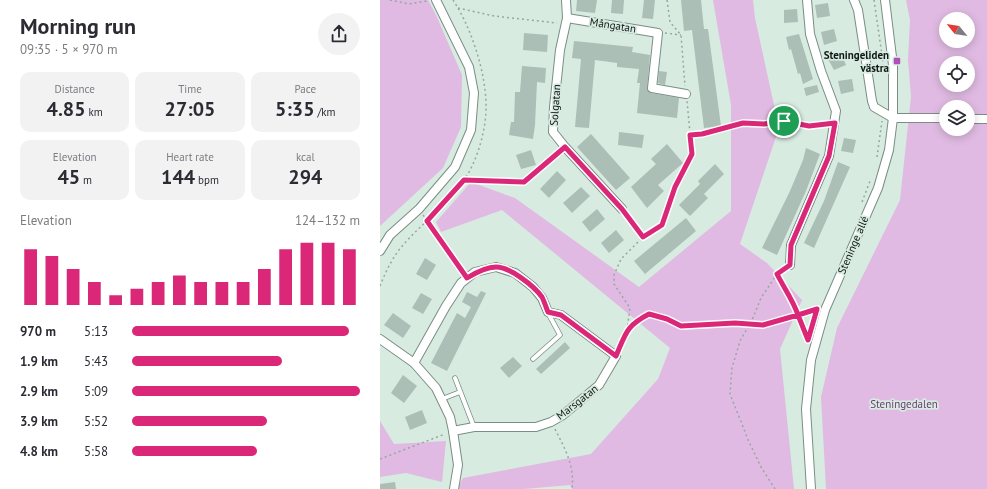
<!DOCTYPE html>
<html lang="en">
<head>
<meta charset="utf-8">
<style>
	body { margin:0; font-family:"PT Sans",sans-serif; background:#f2f2f3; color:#2b2b33; height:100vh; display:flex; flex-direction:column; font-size:15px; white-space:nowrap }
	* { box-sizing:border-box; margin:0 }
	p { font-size:13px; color:#7c7c81 }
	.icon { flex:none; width:22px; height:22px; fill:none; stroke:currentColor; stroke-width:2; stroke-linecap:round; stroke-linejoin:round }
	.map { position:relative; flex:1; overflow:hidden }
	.panel { display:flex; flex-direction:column; background:#fff; width:380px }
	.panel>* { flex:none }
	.needle { width:26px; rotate:300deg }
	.tools { position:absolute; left:559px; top:12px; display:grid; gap:8px }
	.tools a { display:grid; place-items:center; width:36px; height:36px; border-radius:50%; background:#fff; box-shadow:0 2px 10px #0003; font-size:20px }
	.pin { position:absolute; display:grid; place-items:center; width:34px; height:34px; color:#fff; margin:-17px; border:2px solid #fff; border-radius:50%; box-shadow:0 1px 4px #0007 }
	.round { display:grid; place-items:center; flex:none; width:42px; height:42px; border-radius:21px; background:#f2f2f3 }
	.headline { display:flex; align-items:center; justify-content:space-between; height:68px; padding:0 20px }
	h1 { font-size:22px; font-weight:700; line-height:30px }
	.stats { display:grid; grid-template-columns:repeat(3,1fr); gap:6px; height:68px; padding:4px 20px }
	.stats div { display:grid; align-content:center; border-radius:10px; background:#f2f2f3; text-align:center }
	.stats b { font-size:20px; font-weight:700 }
	.stats small { font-size:11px; font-weight:400 }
	.stats p { font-size:11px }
	.chart { height:112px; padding:8px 20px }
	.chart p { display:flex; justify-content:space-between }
	.chart svg { width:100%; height:72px; margin-top:4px; stroke:#db2777; stroke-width:6 }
	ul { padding:0 20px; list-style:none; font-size:13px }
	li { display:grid; grid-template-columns:64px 48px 1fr; align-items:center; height:30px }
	li i { height:10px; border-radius:5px; background:#db2777 }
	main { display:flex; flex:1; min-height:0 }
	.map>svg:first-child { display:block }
	.green { fill:#e0bae2; fill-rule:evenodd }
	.building { fill:#acbfb6 }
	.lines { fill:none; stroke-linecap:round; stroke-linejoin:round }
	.lane-casing { stroke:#7b8d84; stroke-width:5.5 }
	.street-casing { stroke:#7b8d84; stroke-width:10 }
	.path { stroke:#97a79f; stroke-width:1.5; stroke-dasharray:2 3; stroke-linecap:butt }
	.lane { stroke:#fff; stroke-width:4 }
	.street { stroke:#fff; stroke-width:8 }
	.route-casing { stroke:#fff; stroke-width:8 }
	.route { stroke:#db2777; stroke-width:5 }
	.poi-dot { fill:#b150b9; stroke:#d7ebe1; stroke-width:1.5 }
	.labels { text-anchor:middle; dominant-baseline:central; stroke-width:3.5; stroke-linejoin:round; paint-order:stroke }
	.street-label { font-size:11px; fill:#101714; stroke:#d7ebe1 }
	.poi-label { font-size:11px; font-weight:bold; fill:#101714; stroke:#d7ebe1; text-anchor:end }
	.park-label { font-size:11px; fill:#713c75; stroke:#d7ebe1 }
</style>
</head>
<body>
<main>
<section class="panel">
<div class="headline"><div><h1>Morning run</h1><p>09:35 · 5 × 970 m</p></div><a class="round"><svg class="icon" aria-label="share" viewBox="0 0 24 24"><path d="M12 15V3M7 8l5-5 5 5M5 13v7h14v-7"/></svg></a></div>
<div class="stats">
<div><p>Distance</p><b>4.85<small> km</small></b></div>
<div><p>Time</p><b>27:05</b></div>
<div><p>Pace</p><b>5:35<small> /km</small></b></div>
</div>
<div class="stats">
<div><p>Elevation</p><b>45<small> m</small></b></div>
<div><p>Heart rate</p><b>144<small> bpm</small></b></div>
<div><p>kcal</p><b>294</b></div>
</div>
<div class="chart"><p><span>Elevation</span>124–132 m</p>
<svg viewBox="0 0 160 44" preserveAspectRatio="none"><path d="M5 44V10M15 44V14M25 44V22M35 44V30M45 44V38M55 44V34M65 44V30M75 44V26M85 44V30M95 44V30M105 44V30M115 44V22M125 44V10M135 44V6M145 44V6M155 44V10"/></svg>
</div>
<ul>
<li><b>970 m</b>5:13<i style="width:95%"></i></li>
<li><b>1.9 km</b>5:43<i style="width:66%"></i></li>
<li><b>2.9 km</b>5:09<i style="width:100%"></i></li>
<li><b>3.9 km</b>5:52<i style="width:59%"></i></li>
<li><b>4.8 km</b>5:58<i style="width:55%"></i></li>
</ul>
</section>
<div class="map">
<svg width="607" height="489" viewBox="0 0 607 489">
	<rect width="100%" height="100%" fill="#d7ebe1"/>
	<g class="green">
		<path d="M0,0H48L56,15L82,75L81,127L63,168L0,226Z"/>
		<path d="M333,0H373L375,18L399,128L360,244L387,263L422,300L400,349L414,489H192L190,485L144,489H77L83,478L211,454L278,379L290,348L122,210L61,232L56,222L91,182L135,198L259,287L351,211V105Z"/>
		<path d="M526,0H607V489H446L441,397L457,328L520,200L531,97L528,60L530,20ZM566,19H588V41H566ZM566,63H588V85H566ZM566,107H588V129H566Z"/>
		<path d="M0,421L14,444L66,441L62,482L26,473L0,477Z"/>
	</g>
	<g class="building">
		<path d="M197,0H217L215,13L196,11Z"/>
		<path d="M232,0H244L243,14L231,13Z"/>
		<path d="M264,0H275L273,19L262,18Z"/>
		<path d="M301,0H321L324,29H328L341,126L324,128L312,30L304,31Z"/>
		<path d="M448,3L450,16L437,18L435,5Z"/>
		<path d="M417,9L418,22L404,23V10Z"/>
		<path d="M454,29L457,41L444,45L441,32Z"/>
		<path d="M144,33L168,35L167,52L143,50Z"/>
		<path d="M419,34L433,79L423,84L420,73L418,74L411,49L409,50L406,37Z"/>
		<path d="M194,41L253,47L252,52L270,55L267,90L271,93L299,98L297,118L257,113L260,83H257L259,69L237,67V63L215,60L209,128L195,127L201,59L192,58Z"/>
		<path d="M461,53L466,65L454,70L448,59Z"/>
		<path d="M142,66L166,68L165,83L157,82L155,125L153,139L129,135L131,122H134L135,92H140Z"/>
		<path d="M279,71L287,72L285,85L278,83Z"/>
		<path d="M472,79L474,91L461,94L458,81Z"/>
		<path d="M437,85L439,92L426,96L424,88Z"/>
		<path d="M239,132L264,135L262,148L238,145Z"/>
		<path d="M211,134L250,178L236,190L197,147Z"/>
		<path d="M464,138L476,140L473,153L461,151Z"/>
		<path d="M287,144L303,163L278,185L284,191L267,208L251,187L276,164L271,159Z"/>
		<path d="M426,148L440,154L426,191L397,255L382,248L410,191L423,160Z"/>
		<path d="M151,150L156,165L141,169L136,155Z"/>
		<path d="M458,162L470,167L434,248L424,243L444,201Z"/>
		<path d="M335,164L344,174L324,194L328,198L310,216L299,205L320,184L318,181Z"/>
		<path d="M177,171L186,180L169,198L160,189Z"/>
		<path d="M201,187L210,196L192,213L183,203Z"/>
		<path d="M217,209L225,219L210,232L202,222Z"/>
		<path d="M306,218L316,231L265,274L254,261Z"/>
		<path d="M236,230L244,240L229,253L221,243Z"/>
		<path d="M45,258L56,265L47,280L36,274Z"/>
		<path d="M101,291L106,293L67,371L51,363L77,313L85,318L91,307L82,302L87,292L97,297Z"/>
		<path d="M41,293L52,299L43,314L32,308Z"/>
		<path d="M13,313L31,326L23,338L4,325Z"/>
		<path d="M185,342L190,348L161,374L156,369Z"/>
		<path d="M133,357L142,366L129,378L120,368Z"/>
		<path d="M23,375L37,386L24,403L11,393Z"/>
		<path d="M42,410L47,423L30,430L25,417Z"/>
		<path d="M15,482L16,489H0V484Z"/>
	</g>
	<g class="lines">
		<g class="lane-casing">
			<g id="lane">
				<path d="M153,359L180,335L168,313"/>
				<path d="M75,378L94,427"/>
				<path d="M62,399L80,392"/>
			</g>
		</g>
		<g class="street-casing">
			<g id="street">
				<path d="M186,0L187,18L180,50L174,107L173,132L185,147L242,209"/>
				<path d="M474,0L478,10L492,101L494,107L513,118H566"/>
				<path d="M187,18L278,33L272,88L306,94"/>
				<path d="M588,119H607"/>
				<path d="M0,251L10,235L39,209L75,167L91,130L94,93L89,67L56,0"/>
				<path d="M410,265L411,245L449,156L456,111L441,71L430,34L427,0"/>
				<path d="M0,339L34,363L56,388L70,417L73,431L78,465L74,489"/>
				<path d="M34,363L66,306L81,283L95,272L116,267L135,273L153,287L162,298L168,312L181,315L236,356L219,385L183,415L171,422L156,427H94L73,431"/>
				<path d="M431,489L426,409L431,360L445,310L498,188L509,150L513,118V65L505,0"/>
			</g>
		</g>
		<g class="path">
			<path d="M10,0L29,4L47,1"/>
			<path d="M287,0L290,22L301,35L305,86"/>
			<path d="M494,0L504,69"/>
			<path d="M78,8L114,16L177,23"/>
			<path d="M285,33L301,35"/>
			<path d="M310,135L322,134L363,123L384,124L404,121L429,126L445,124"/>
			<path d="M497,157L502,121"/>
			<path d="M84,180L144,182L179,152"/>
			<path d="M482,202L490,181"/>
			<path d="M43,215L82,271"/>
			<path d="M247,216L263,237"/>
			<path d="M404,270L397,274L404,288L415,304L427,339"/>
			<path d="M0,286C6,271 13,256 24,244C43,222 68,205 84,180C98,160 107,127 106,103C105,70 91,27 73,0"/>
			<path d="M247,330L255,321L269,314L287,319L301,326L355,323L383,325L437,309"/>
			<path d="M239,349L247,330L250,308L234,284V275L241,259L263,237L282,225L295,187L312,154L307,101"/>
			<path d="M175,429C185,449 195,466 192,489"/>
			<path d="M0,459L65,434"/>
			<path d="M395,489L381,467L369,442L350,394L352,368L360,341L372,320L381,298L397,274"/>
		</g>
		<use href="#lane" class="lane"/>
		<use href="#street" class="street"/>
	</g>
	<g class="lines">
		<g class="route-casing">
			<path id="route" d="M404,121L384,124L363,123L322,134L310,135L312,154L295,187L282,225L263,237L242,209L185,147L144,182L84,180L47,221L87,278C95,273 106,267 116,267C130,267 154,286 162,297C164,301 166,307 168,312L181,315L236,356C246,333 246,326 269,314L287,319L301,326L355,323L383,325L418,315L428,340L437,309L418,315C413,300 404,288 397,274L410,265L411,245L449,156L455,123L429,126L404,121"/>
		</g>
		<use href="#route" class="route"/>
	</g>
	<rect class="poi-dot" x="513" y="57" width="8" height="8" rx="2"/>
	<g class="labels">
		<g class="street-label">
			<text transform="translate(233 25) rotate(9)">Mångatan</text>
			<text transform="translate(175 105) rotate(-86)">Solgatan</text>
			<text transform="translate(473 245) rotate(-67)">Steninge allé</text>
			<text transform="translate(197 402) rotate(-38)">Marsgatan</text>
		</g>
		<g class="poi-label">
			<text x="509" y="55">Steningeliden<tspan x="509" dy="13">västra</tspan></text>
		</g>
		<g class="park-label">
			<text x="524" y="404">Steningedalen</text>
		</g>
	</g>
</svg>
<div class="tools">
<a><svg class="needle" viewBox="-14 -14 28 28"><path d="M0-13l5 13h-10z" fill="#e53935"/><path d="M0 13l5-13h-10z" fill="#7c7c81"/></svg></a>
<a><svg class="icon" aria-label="locate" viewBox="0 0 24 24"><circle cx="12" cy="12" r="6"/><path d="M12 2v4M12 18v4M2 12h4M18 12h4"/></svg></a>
<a><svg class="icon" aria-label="layers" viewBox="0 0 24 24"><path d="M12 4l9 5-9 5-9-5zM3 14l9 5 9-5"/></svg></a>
</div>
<div class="pin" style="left:404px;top:121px;background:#1e9e55"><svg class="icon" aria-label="arrive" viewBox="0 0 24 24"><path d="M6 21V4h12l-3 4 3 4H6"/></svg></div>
</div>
</main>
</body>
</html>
